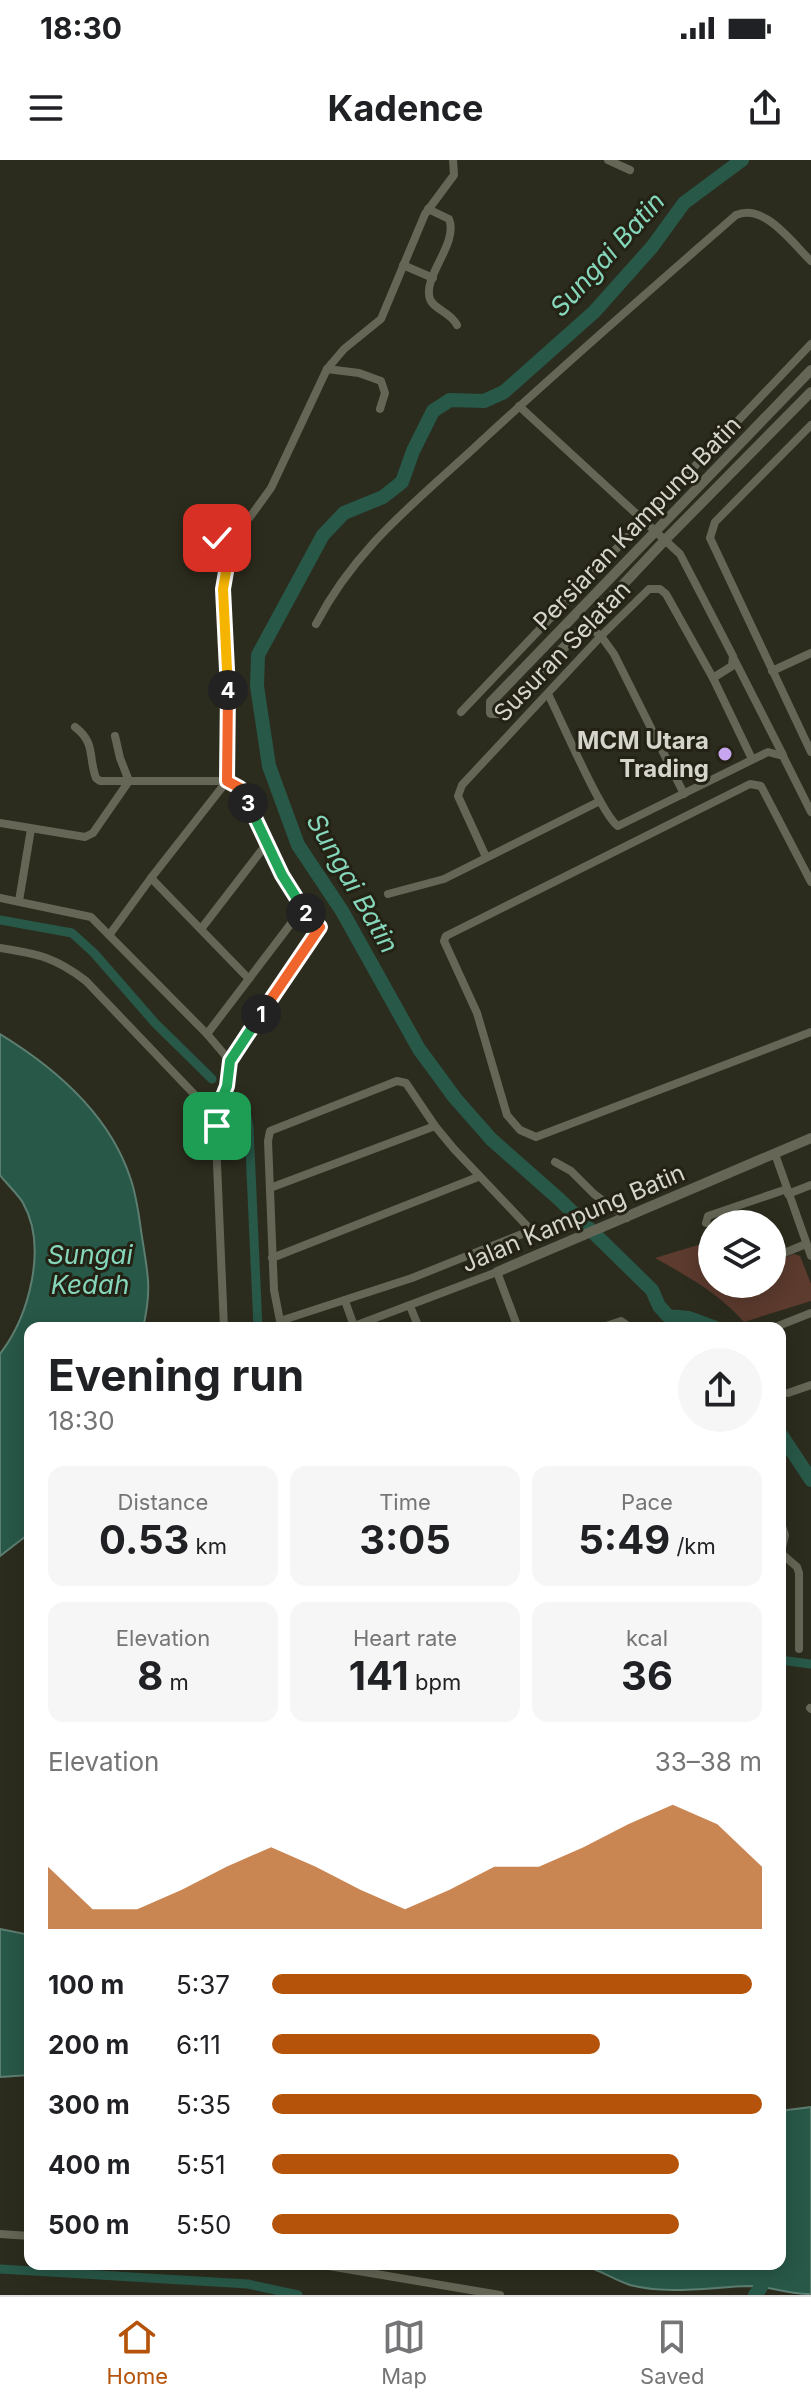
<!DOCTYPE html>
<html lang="en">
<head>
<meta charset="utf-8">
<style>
	body { margin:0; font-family:Inter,sans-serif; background:#f6f6f6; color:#202124; height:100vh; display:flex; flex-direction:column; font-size:30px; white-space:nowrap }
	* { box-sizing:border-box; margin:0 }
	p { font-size:26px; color:#757577 }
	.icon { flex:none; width:44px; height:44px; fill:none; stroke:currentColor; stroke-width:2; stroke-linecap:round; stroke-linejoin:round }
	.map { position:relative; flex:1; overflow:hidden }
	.details { position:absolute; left:24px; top:1162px; width:762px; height:948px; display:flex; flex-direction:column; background:#fff; border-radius:16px; box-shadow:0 4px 20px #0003 }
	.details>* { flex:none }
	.controls { position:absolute; left:698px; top:1050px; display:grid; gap:16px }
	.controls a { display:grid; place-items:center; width:88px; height:88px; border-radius:50%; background:#fff; box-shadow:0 4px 20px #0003; font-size:40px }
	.pin { position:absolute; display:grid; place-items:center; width:68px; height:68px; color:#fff; margin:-34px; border-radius:16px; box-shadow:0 4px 12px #0006 }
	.km { position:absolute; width:40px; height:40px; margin:-20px; border-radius:50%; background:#222; color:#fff; font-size:22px; line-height:40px; text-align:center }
	.round { display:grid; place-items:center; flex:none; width:84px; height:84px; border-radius:42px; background:#f6f6f6 }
	.summary { display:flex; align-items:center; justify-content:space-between; height:136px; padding:0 24px }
	h1 { font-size:44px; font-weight:700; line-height:60px }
	.figures { display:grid; grid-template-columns:repeat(3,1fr); gap:12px; height:136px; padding:8px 24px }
	.figures div { display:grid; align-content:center; border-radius:16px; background:#f6f6f6; text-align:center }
	.figures b { font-size:40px; font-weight:700 }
	.figures small { font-size:22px; font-weight:400 }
	.figures p { font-size:22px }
	.chart { height:224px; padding:16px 24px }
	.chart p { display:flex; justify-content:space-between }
	.chart svg { width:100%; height:144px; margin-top:8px; fill:#b45309; opacity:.7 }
	ul { padding:0 24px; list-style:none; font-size:26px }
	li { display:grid; grid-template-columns:128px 96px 1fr; align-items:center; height:60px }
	li i { height:20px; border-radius:10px; background:#b45309 }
	.status { display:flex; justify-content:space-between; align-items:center; height:56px; padding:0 40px; background:#fff; direction:ltr }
	.status svg { height:22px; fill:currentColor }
	header { display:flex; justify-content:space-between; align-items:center; height:104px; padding:0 24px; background:#fff; font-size:36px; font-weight:700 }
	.tab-bar { display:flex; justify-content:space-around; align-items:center; height:112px; border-top:2px solid #e0e0e0; background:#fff; font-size:22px; color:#757577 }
	.tab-bar a { display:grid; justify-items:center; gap:4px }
	.tab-bar .on { color:#b45309 }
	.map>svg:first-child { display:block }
	.green { fill:#5d3b2e }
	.water { fill:#285848; stroke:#5c7e70; stroke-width:2 }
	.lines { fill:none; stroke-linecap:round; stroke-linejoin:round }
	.canal { stroke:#285848; stroke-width:9 }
	.river { stroke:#285848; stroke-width:14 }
	.minor { stroke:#666656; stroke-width:8 }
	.tertiary { stroke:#666656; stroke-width:10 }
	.split-1-casing { stroke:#fff; stroke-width:16 }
	.split-2-casing { stroke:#fff; stroke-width:16 }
	.split-3-casing { stroke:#fff; stroke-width:16 }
	.split-4-casing { stroke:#fff; stroke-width:16 }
	.split-5-casing { stroke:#fff; stroke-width:16 }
	.split-6-casing { stroke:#fff; stroke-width:16 }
	.split-1 { stroke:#22a559; stroke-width:10 }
	.split-2 { stroke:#f0652b; stroke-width:10 }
	.split-3 { stroke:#22a559; stroke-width:10 }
	.split-4 { stroke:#f0652b; stroke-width:10 }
	.split-5 { stroke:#f5b400; stroke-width:10 }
	.split-6 { stroke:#f5b400; stroke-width:10 }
	.poi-dot { fill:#c8a6ef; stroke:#232215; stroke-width:3 }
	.labels { text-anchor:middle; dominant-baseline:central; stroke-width:6; stroke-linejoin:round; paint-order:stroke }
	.street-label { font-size:24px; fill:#d5d5cc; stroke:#232215 }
	.poi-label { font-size:24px; font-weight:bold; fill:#d5d5cc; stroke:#232215; text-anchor:end }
	.water-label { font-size:26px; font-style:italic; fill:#85d6ba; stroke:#232215 }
</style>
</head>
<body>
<div class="status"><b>18:30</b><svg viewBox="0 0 49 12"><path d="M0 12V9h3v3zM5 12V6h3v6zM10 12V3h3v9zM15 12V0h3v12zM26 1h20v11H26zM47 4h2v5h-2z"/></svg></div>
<header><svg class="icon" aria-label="menu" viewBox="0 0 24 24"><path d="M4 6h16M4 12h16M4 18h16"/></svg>Kadence<svg class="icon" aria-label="share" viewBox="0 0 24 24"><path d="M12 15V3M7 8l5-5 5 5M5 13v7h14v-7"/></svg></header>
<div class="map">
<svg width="811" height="2135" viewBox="0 0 811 2135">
	<rect width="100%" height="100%" fill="#2c2c1e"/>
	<path class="green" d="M708,1082L712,1092V1124H772V1103L794,1094L800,1096L811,1124V1141L744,1162C718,1133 689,1117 655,1098Z"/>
	<g class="water">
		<path d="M0,874C54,907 109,954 130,1017C137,1036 139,1057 142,1077C148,1115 152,1129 143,1168H30V1373L0,1396V1194C29,1156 48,1087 23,1043C19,1035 2,1019 0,1015C0,1008 0,992 0,984C0,947 0,911 0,874Z"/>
		<path d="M0,1769L30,1775V1915L0,1917Z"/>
		<path d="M811,1947V2134C790,2135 770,2126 749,2126C711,2127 668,2135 630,2125C612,2119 599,2109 579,2104H780V1951Z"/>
	</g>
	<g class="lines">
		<g class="canal">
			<path d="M0,760L72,773L94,793L155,863L212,919"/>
			<path d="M240,946L247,956L249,967L258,1168"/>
			<path d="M780,1500L811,1504"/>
			<path d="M0,2109L248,2124L298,2135"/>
		</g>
		<g class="river">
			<path d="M716,1168L689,1158L668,1156L659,1146L652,1130L560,1040L491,979L455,938L419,889L342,751L298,685L269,606L257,526L258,495L323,375L344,353L383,337L402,322L413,291L433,251L450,240L484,241L504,232L594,152L652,87L684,43L742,0"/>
			<path d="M780,1273L811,1320"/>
			<path d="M755,2135L761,2127L768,2104"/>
		</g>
		<g class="minor">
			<path d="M608,0L630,10"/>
			<path d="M428,49L449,59C459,83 422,117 430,139C433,149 451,152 457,165"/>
			<path d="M403,105L433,118"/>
			<path d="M327,209L359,213L381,221L385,233L380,249"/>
			<path d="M519,246L680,394L733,496L732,506L713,518"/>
			<path d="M811,265L715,362L710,378L811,592"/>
			<path d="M250,357L271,328L327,209L344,189L381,159L425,54L454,15L453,0"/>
			<path d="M316,464C355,389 412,345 473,289C559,209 648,132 736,55C765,43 792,83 811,101"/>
			<path d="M586,465L601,476L614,494L684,634"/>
			<path d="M733,497L783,595"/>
			<path d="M772,511L811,493"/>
			<path d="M548,534C560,557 602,656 618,666L768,592L783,596L811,652"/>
			<path d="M461,552L811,184"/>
			<path d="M75,567C96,583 88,597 96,618L100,621H129L120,598L115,576"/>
			<path d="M227,621L228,516L223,429L229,390L226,383L208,373L205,363L208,354L215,351L237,357"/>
			<path d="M0,663L85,677L93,673L129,621H227L240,628C271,673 279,724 320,767L230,901L227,926L215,956"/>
			<path d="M486,697L458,636L462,625L601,476L649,429H660L666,434L713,518L752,599"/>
			<path d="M151,718L249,819"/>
			<path d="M811,722L761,626L750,624L446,776L444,781L477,853L507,955L520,970L536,977L811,872"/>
			<path d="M388,734L444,719L600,641"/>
			<path d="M0,738L91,757L207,874L230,901"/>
			<path d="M19,741L31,669"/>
			<path d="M201,769L268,682"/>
			<path d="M110,774L151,718L227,621"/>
			<path d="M0,788C38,794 55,797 86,821L215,956L224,1168"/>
			<path d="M207,874L302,749"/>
			<path d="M397,921L406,923L435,966L454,989L528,1067L527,1072L412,1118L280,1161L274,1130L268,981L270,971Z"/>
			<path d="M775,994L811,1096"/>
			<path d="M555,1002L571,1011L594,1034L627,1058"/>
			<path d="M270,1028L435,966"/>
			<path d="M788,1034L811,1025"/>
			<path d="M706,1063L708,1056L787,1029"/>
			<path d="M272,1098L478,1017"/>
			<path d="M772,1098L806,1084"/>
			<path d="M345,1141L354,1166"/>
			<path d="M410,1146L419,1168"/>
			<path d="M349,1168L497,1112L518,1168"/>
			<path d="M600,1168L621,1161L631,1168"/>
			<path d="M773,1168L811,1153"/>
			<path d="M788,1233L811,1225"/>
			<path d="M780,1360L785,1375L780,1396"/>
			<path d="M782,1394L797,1407L799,1413V1489"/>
			<path d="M810,1548L811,1549"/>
			<path d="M0,2074L30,2076"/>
			<path d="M317,2104L500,2135"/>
		</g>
		<g class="tertiary">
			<path d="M811,210L491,542V553H502L665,380L811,232"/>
			<path d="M497,1112L811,978"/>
		</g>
	</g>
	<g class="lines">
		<g class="split-1-casing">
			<path id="split-1" d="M217,966L215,956L227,926L230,901L261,854"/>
		</g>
		<g class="split-2-casing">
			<path id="split-2" d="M261,854L320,767L306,753"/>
		</g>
		<g class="split-3-casing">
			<path id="split-3" d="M248,643L282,715L306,753"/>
		</g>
		<g class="split-4-casing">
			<path id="split-4" d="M228,530L227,621L240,628L248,643"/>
		</g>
		<g class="split-5-casing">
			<path id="split-5" d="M227,406L223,429L228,530"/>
		</g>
		<g class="split-6-casing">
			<path id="split-6" d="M217,378L229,386L227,406"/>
		</g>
		<use href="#split-1" class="split-1"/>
		<use href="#split-2" class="split-2"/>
		<use href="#split-3" class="split-3"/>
		<use href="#split-4" class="split-4"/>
		<use href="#split-5" class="split-5"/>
		<use href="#split-6" class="split-6"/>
	</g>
	<circle class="poi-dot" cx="725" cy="594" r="8"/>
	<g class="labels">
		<g class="street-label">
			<text transform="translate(637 363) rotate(-46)">Persiaran Kampung Batin</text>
			<text transform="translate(562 491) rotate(-46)">Susuran Selatan</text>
			<text transform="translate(573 1058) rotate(-23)">Jalan Kampung Batin</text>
		</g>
		<g class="poi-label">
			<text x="709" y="580">MCM Utara<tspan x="709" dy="28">Trading</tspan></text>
		</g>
		<g class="water-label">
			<text transform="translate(607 94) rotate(-48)">Sungai Batin</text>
			<text transform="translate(353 723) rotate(60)">Sungai Batin</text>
			<text x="90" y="1094">Sungai<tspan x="90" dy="30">Kedah</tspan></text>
		</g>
	</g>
</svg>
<div class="controls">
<a><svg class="icon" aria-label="layers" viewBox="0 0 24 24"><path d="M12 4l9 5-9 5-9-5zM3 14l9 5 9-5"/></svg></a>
</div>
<div class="pin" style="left:217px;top:966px;background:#1e9e55"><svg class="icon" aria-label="arrive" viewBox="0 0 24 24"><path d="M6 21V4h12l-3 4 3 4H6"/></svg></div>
<div class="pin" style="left:217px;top:378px;background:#d93025"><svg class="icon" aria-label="check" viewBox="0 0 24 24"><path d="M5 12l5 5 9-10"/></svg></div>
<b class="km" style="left:261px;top:854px">1</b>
<b class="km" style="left:306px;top:753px">2</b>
<b class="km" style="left:248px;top:643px">3</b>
<b class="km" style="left:228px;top:530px">4</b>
<section class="details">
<div class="summary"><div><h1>Evening run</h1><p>18:30</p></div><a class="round"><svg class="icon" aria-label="share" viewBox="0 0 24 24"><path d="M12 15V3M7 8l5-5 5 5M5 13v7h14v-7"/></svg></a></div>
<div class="figures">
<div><p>Distance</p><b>0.53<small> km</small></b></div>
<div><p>Time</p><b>3:05</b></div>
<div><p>Pace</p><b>5:49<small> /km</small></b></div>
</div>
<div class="figures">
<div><p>Elevation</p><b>8<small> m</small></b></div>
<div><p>Heart rate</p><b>141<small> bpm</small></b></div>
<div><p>kcal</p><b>36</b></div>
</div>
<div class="chart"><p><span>Elevation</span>33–38 m</p>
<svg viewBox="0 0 160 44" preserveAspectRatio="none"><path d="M0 44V25L10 38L20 38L30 32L40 25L50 19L60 25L70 32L80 38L90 32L100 25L110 25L120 19L130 12L140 6L150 12L160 25V44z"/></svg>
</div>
<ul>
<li><b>100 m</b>5:37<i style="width:98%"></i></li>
<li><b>200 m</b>6:11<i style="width:67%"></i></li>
<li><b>300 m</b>5:35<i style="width:100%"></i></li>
<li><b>400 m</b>5:51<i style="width:83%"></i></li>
<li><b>500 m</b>5:50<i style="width:83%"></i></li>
</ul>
</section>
</div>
<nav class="tab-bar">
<a class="on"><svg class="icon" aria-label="home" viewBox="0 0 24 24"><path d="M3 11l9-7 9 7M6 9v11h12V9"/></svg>Home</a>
<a><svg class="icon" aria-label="map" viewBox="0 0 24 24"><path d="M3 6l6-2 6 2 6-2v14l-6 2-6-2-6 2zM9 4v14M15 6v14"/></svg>Map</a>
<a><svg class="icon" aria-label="saved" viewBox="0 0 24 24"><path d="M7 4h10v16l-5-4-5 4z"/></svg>Saved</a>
</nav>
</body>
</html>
